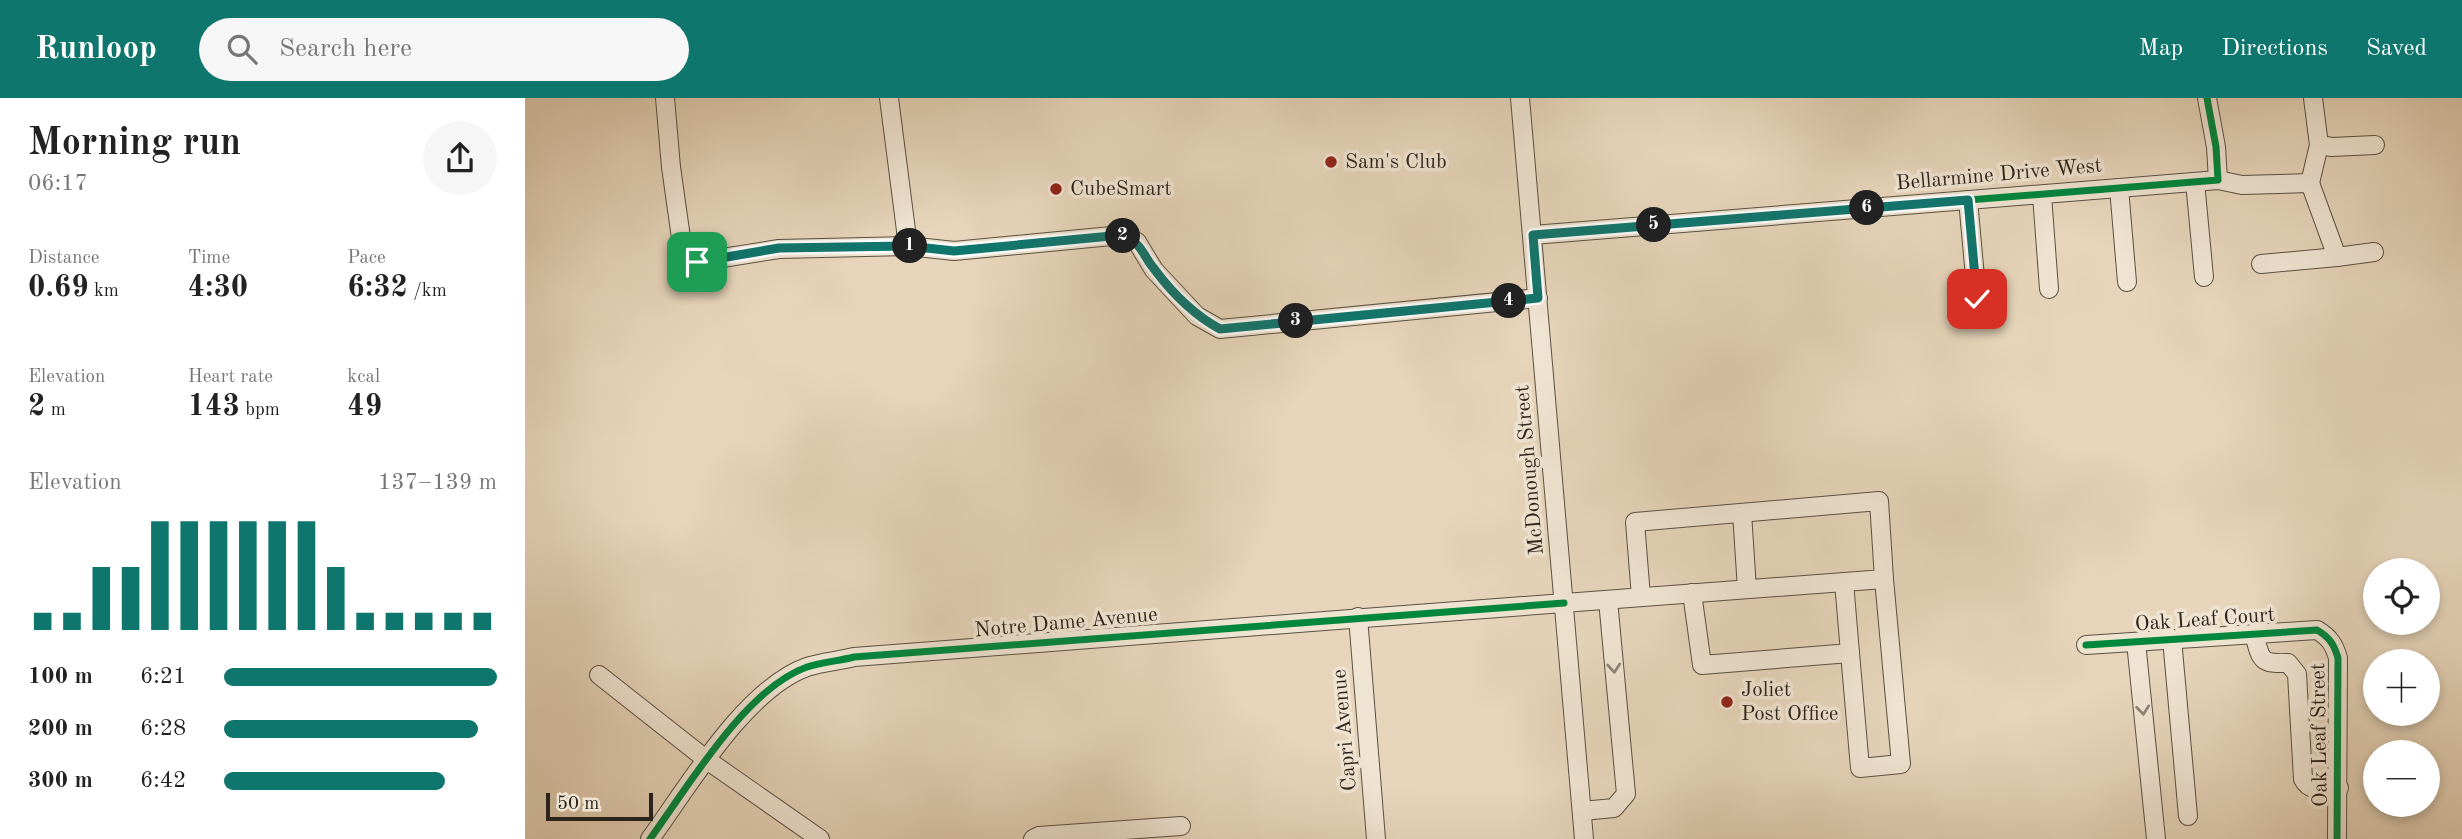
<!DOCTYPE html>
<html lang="en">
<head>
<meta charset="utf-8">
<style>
	body { margin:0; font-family:"Old Standard TT",serif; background:#f6f6f6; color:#222; height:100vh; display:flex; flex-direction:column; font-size:26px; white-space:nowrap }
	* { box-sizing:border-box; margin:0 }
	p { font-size:23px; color:#767676 }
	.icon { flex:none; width:38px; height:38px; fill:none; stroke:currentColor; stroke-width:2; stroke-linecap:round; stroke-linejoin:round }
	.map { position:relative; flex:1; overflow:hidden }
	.sheet { display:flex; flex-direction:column; background:#fff; width:525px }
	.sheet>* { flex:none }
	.buttons { position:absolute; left:1838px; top:460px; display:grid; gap:14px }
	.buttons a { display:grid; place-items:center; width:77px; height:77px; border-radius:50%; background:#fff; box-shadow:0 4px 10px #0003; font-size:35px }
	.scale { position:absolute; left:21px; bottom:18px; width:107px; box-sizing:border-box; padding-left:7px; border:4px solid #2c231a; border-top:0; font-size:19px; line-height:24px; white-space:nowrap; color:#2c231a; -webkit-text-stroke:5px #efe4d2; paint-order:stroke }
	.pin { position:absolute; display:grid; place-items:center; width:60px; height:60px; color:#fff; margin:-30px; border-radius:14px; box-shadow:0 4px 10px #0006 }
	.km { position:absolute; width:35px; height:35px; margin:-18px; border-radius:50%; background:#222; color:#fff; font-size:19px; line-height:35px; text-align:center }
	.round { display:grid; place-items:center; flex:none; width:74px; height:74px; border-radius:37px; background:#f6f6f6 }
	.overview { display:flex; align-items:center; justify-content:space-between; height:119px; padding:0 28px }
	h1 { font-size:38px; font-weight:600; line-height:52px }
	.figures { display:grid; grid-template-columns:repeat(3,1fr); gap:10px; height:119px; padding:7px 28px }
	.figures div { display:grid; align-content:center }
	.figures b { font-size:30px; font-weight:600 }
	.figures small { font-size:19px; font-weight:400 }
	.figures p { font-size:19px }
	.chart { height:196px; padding:14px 28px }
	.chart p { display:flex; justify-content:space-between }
	.chart svg { width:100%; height:126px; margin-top:7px; stroke:#0f766e; stroke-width:6 }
	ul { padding:0 28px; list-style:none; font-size:23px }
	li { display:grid; grid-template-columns:112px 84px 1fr; align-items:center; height:52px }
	li i { height:18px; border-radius:9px; background:#0f766e }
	header { display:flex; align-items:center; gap:42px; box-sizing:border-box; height:98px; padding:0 35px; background:#0f766e; color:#fff }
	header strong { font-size:33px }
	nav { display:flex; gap:38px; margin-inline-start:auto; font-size:24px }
	.search { width:490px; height:63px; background:#f6f6f6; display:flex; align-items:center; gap:18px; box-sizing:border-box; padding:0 24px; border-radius:38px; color:#767676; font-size:26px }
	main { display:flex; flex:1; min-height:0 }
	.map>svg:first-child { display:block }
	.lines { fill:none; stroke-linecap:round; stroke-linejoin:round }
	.minor-casing { stroke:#5a5042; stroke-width:20 }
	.minor { stroke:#efe4d2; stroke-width:18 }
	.cycleway-casing { stroke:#efe4d2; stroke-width:11 }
	.cycleway { stroke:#00873e; stroke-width:7 }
	.oneway { stroke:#8e8476 }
	.route-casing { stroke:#fff; stroke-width:14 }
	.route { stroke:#0f766e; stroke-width:9 }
	.poi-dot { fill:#8f2418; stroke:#efe4d2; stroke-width:2.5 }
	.labels { text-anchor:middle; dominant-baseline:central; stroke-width:7; stroke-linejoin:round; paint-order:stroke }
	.poi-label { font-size:21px; fill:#2c231a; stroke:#efe4d2; text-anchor:start }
	.street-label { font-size:21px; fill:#2c231a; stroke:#efe4d2 }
</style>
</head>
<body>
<header>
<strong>Runloop</strong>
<div class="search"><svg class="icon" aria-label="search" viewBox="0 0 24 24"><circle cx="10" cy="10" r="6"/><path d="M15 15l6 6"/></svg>Search here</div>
<nav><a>Map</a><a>Directions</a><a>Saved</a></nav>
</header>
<main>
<section class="sheet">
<div class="overview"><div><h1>Morning run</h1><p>06:17</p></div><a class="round"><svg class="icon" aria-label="share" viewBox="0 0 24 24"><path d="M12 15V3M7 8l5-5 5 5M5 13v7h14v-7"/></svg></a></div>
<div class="figures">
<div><p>Distance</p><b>0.69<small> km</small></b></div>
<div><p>Time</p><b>4:30</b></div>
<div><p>Pace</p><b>6:32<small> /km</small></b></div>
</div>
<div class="figures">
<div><p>Elevation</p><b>2<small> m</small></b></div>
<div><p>Heart rate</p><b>143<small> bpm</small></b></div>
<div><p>kcal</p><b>49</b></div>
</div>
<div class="chart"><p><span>Elevation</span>137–139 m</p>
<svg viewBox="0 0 160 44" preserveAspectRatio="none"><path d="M5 44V38M15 44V38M25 44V22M35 44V22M45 44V6M55 44V6M65 44V6M75 44V6M85 44V6M95 44V6M105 44V22M115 44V38M125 44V38M135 44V38M145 44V38M155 44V38"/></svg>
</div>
<ul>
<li><b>100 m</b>6:21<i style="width:100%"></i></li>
<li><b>200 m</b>6:28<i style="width:93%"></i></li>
<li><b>300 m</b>6:42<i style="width:81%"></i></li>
</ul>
</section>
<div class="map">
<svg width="1937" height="741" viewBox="0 0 1937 741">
	<rect width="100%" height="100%" fill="#e6d5ba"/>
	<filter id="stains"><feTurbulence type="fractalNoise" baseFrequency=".00286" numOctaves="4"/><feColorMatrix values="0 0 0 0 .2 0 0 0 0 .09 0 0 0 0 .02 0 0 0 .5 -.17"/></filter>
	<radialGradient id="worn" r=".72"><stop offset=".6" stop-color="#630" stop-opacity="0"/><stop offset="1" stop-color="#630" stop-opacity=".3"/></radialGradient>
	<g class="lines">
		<g class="minor-casing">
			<g id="minor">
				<path d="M140,0L146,69L158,154L172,164L254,151L383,148"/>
				<path d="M364,0L383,148L429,153L597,137L612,144L629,172L672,218L695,231L1013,200"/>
				<path d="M995,0L1059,741"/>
				<path d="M1682,0L1691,49L1693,82"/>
				<path d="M1794,47L1807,49L1850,47"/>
				<path d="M1670,84L1679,179"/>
				<path d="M1785,85L1794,47L1788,0"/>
				<path d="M1594,90L1602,184"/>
				<path d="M1517,97L1524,191"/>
				<path d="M1443,102L1452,201"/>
				<path d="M1008,137L1693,82L1717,87L1785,85L1812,159L1736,166"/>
				<path d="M1812,159L1849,154"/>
				<path d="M1217,415L1222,491"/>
				<path d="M1167,495L1177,567L1325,555L1319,484"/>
				<path d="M833,519L851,741"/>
				<path d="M1729,536C1736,562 1735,566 1763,565L1772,576L1778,681C1785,695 1800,691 1814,690"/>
				<path d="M1647,541L1663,718"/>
				<path d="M1611,544L1631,741"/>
				<path d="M1561,547L1792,532C1804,539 1809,546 1813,560L1812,741"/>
				<path d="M1325,555L1335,670L1376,666L1359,481"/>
				<path d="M74,577L182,662L295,741"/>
				<path d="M1057,713L1089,710L1101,696L1083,502"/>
				<path d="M125,741C163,689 220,591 282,569C297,564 314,563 329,559C672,532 1016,507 1359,481L1354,403L1110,424L1116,499"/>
				<path d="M508,741L514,738L656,728"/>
			</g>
		</g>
		<use href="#minor" class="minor"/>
		<g class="cycleway-casing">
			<g id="cycleway">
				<path d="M1008,137L1693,82L1691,49L1682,0"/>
				<path d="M1561,547L1792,532C1804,539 1809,546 1813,560L1812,741"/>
				<path d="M125,741C163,689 220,591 282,569C297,564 314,563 329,559L1039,505"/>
			</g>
		</g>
		<use href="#cycleway" class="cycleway"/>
	</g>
	<defs><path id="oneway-chevron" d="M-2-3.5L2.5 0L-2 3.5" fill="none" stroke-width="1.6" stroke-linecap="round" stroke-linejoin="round" transform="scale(1.75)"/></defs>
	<g class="oneway">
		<use href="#oneway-chevron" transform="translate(1089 570) rotate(85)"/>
		<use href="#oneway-chevron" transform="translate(1618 612) rotate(84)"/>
	</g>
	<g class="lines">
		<g class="route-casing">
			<path id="route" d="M172,164L254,150L383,148L429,153L597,137C620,148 615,154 630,172C648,196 669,217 695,231L1013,200L1008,137L1443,102L1452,201"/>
		</g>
		<use href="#route" class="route"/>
	</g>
	<g class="poi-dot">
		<circle cx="806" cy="64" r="7"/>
		<circle cx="531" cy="91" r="7"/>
		<circle cx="1202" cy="604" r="7"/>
	</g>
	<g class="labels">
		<g class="poi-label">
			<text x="820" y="64">Sam's Club</text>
			<text x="545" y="91">CubeSmart</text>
			<text x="1216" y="592">Joliet<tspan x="1216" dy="24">Post Office</tspan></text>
		</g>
		<g class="street-label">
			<text transform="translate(1474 77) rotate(-5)">Bellarmine Drive West</text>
			<text transform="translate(1005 372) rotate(-95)">McDonough Street</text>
			<text transform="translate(1680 522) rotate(-4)">Oak Leaf Court</text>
			<text transform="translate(541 525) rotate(-5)">Notre Dame Avenue</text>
			<text transform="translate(820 632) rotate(-95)">Capri Avenue</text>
			<text transform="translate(1795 637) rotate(-91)">Oak Leaf Street</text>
		</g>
	</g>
	<rect width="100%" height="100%" filter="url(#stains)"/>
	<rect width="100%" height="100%" fill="url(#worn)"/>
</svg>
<div class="buttons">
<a><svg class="icon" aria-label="locate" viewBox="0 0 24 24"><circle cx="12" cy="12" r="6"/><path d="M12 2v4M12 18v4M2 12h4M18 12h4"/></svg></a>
<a>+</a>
<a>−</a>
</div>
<div class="scale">50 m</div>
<div class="pin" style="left:172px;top:164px;background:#1e9e55"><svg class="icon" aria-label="arrive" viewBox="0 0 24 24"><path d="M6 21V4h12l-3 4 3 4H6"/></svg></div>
<div class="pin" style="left:1452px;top:201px;background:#d93025"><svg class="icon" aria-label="check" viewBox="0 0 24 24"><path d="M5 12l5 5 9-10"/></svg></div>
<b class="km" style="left:385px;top:148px">1</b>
<b class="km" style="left:598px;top:138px">2</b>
<b class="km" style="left:771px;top:223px">3</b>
<b class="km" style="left:984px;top:203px">4</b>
<b class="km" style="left:1129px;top:127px">5</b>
<b class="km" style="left:1342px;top:110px">6</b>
</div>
</main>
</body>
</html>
